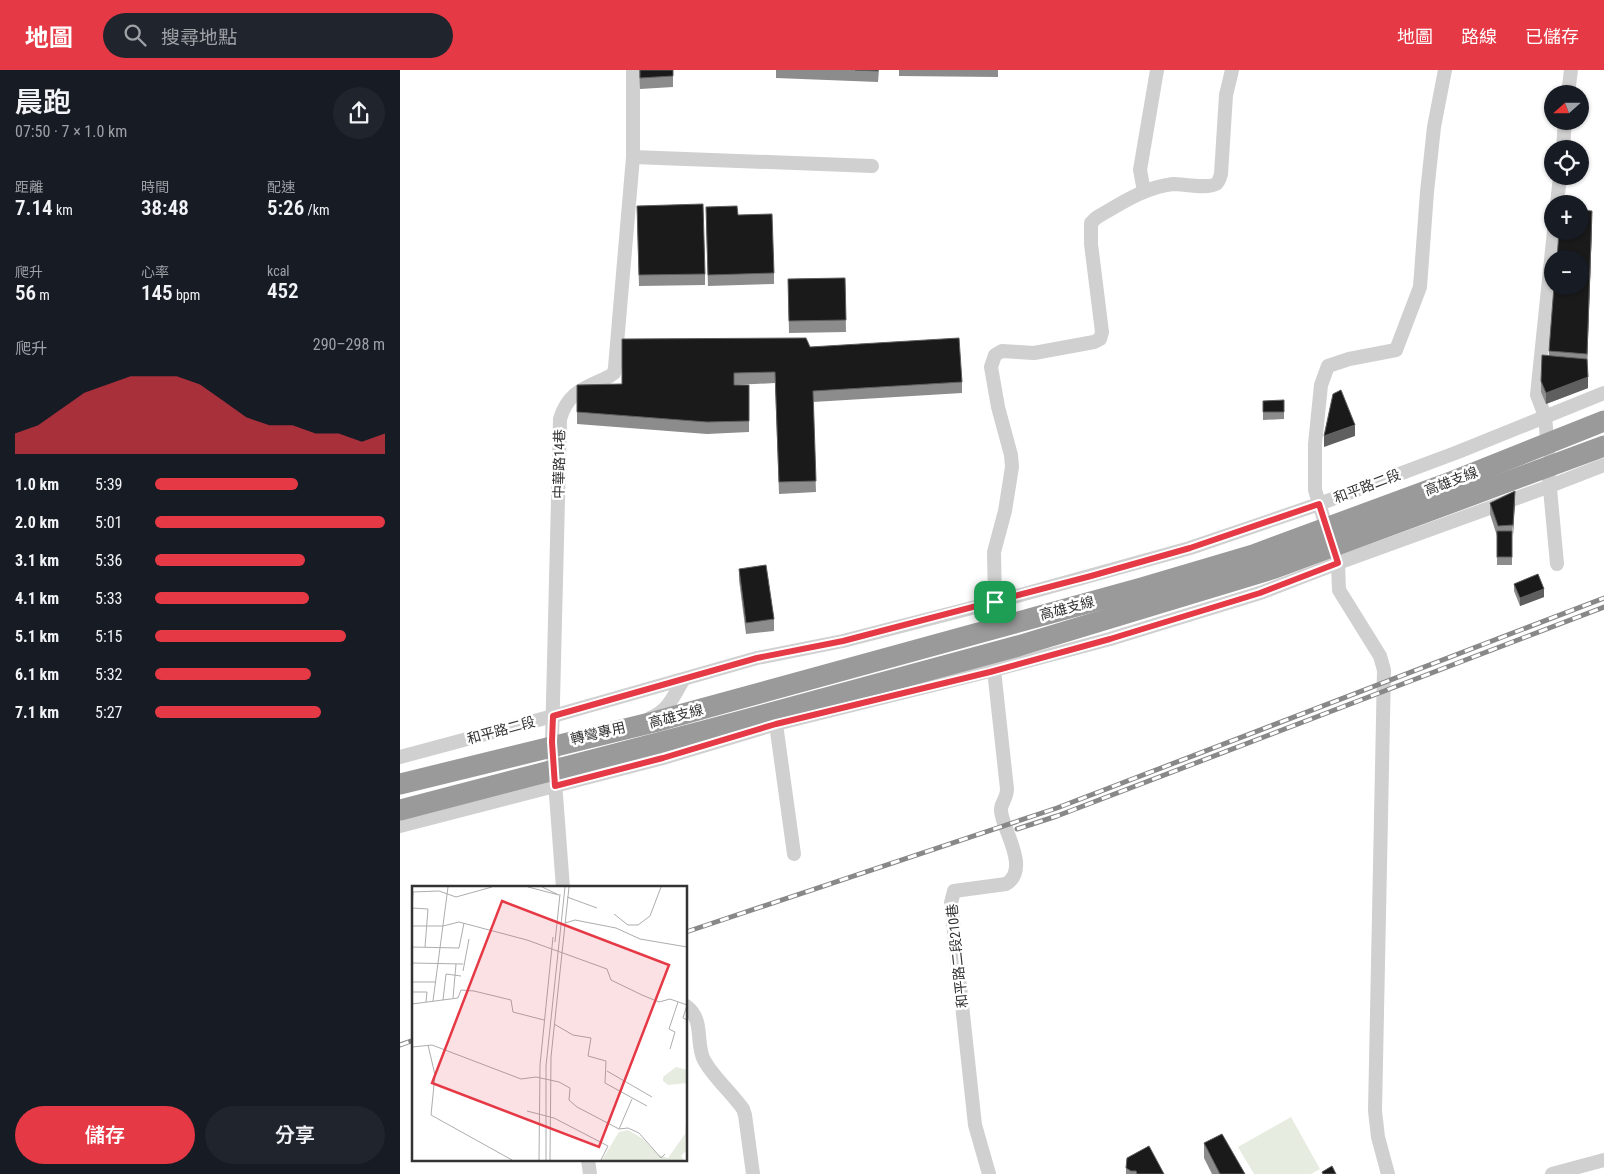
<!DOCTYPE html>
<html lang="zh-TW">
<head>
<meta charset="utf-8">
<style>
	body { margin:0; font-family:"Roboto Condensed","Noto Sans TC",sans-serif; background:#20242c; color:#f1f3f6; height:100vh; display:flex; flex-direction:column; font-size:19px; white-space:nowrap }
	* { box-sizing:border-box; margin:0 }
	p { font-size:16px; color:#9ea1a6 }
	.icon { flex:none; width:28px; height:28px; fill:none; stroke:currentColor; stroke-width:2; stroke-linecap:round; stroke-linejoin:round }
	.map { position:relative; flex:1; overflow:hidden }
	.drawer { display:flex; flex-direction:column; background:#171b24; width:400px }
	.drawer>* { flex:none }
	.needle { width:32px; rotate:249deg }
	.controls { position:absolute; left:1144px; top:15px; display:grid; gap:10px }
	.controls a { display:grid; place-items:center; width:45px; height:45px; border-radius:50%; background:#171b24; box-shadow:0 1px 4px #0004; font-size:25px }
	.pin { position:absolute; display:grid; place-items:center; width:42px; height:42px; color:#fff; margin:-21px; border-radius:10px; box-shadow:0 2px 8px #0006 }
	.round { display:grid; place-items:center; flex:none; width:52px; height:52px; border-radius:26px; background:#20242c }
	.head { display:flex; align-items:center; justify-content:space-between; height:85px; padding:0 15px }
	h1 { font-size:28px; font-weight:600; line-height:38px }
	.stats { display:grid; grid-template-columns:repeat(3,1fr); gap:8px; height:85px; padding:5px 15px }
	.stats div { display:grid; align-content:center }
	.stats b { font-size:21px; font-weight:600 }
	.stats small { font-size:14px; font-weight:400 }
	.stats p { font-size:14px }
	.chart { height:140px; padding:10px 15px }
	.chart p { display:flex; justify-content:space-between }
	.chart svg { width:100%; height:90px; margin-top:5px; fill:#e63946; opacity:.7 }
	.cta { display:flex; gap:10px; margin-top:auto; padding:10px 15px }
	.cta a { flex:1; height:58px; border-radius:30px; background:#e63946; color:#fff; font-size:20px; font-weight:600; line-height:58px; text-align:center }
	.cta a+a { background:#20242c; color:#f1f3f6 }
	ul { padding:0 15px; list-style:none; font-size:16px }
	li { display:grid; grid-template-columns:80px 60px 1fr; align-items:center; height:38px }
	li i { height:12px; border-radius:6px; background:#e63946 }
	header { display:flex; align-items:center; gap:30px; box-sizing:border-box; height:70px; padding:0 25px; background:#e63946; color:#fff }
	header strong { font-size:24px }
	nav { display:flex; gap:28px; margin-inline-start:auto; font-size:18px }
	.search { width:350px; height:45px; background:#20242c; display:flex; align-items:center; gap:12px; box-sizing:border-box; padding:0 18px; border-radius:28px; color:#9ea1a6; font-size:19px }
	main { display:flex; flex:1; min-height:0 }
	.map>svg:first-child { display:block }
	.pitch { fill:#e6ecdf }
	.lines { fill:none; stroke-linecap:round; stroke-linejoin:round }
	.minor { stroke:#d0d0d0; stroke-width:14 }
	.rail-casing { stroke:#888; stroke-width:5 }
	.rail { stroke:#fff; stroke-width:3; stroke-dasharray:9; stroke-linecap:butt }
	.highway-bridge { stroke:#9a9a9a; stroke-width:21 }
	.wall { fill:#8c8c8c }
	.shaded-wall { fill:#5f5f5f }
	.building { fill:#1a1a1a; stroke:#5f5f5f }
	.route-casing { stroke:#fff; stroke-width:10 }
	.route { stroke:#e63946; stroke-width:6 }
	.labels { text-anchor:middle; dominant-baseline:central; stroke-width:5; stroke-linejoin:round; paint-order:stroke }
	.street-label { font-size:14px; fill:#333; stroke:#fff }
	.inset-road { fill:none; stroke:#adadad; stroke-width:1 }
	.view { fill:#e63946; fill-opacity:0.15; stroke:#e63946; stroke-width:2.5 }
	.inset-edge { fill:none; stroke:#333; stroke-width:2.5 }
</style>
</head>
<body>
<header>
<strong>地圖</strong>
<div class="search"><svg class="icon" aria-label="search" viewBox="0 0 24 24"><circle cx="10" cy="10" r="6"/><path d="M15 15l6 6"/></svg>搜尋地點</div>
<nav><a>地圖</a><a>路線</a><a>已儲存</a></nav>
</header>
<main>
<section class="drawer">
<div class="head"><div><h1>晨跑</h1><p>07:50 · 7 × 1.0 km</p></div><a class="round"><svg class="icon" aria-label="share" viewBox="0 0 24 24"><path d="M12 15V3M7 8l5-5 5 5M5 13v7h14v-7"/></svg></a></div>
<div class="stats">
<div><p>距離</p><b>7.14<small> km</small></b></div>
<div><p>時間</p><b>38:48</b></div>
<div><p>配速</p><b>5:26<small> /km</small></b></div>
</div>
<div class="stats">
<div><p>爬升</p><b>56<small> m</small></b></div>
<div><p>心率</p><b>145<small> bpm</small></b></div>
<div><p>kcal</p><b>452</b></div>
</div>
<div class="chart"><p><span>爬升</span>290–298 m</p>
<svg viewBox="0 0 160 44" preserveAspectRatio="none"><path d="M0 44V34L10 30L20 22L30 14L40 10L50 6L60 6L70 6L80 10L90 18L100 26L110 30L120 30L130 34L140 34L150 38L160 34V44z"/></svg>
</div>
<ul>
<li><b>1.0 km</b>5:39<i style="width:62%"></i></li>
<li><b>2.0 km</b>5:01<i style="width:100%"></i></li>
<li><b>3.1 km</b>5:36<i style="width:65%"></i></li>
<li><b>4.1 km</b>5:33<i style="width:67%"></i></li>
<li><b>5.1 km</b>5:15<i style="width:83%"></i></li>
<li><b>6.1 km</b>5:32<i style="width:68%"></i></li>
<li><b>7.1 km</b>5:27<i style="width:72%"></i></li>
</ul>
<div class="cta"><a>儲存</a><a>分享</a></div>
</section>
<div class="map">
<svg width="1204" height="1104" viewBox="0 0 1204 1104">
	<rect width="100%" height="100%" fill="#fff"/>
	<path class="pitch" d="M891,1047L920,1099L911,1104H854L838,1077Z"/>
	<g class="lines">
		<g class="minor">
			<path d="M1168,24L1171,0"/>
			<path d="M1163,79L1165,51"/>
			<path d="M233,87L472,96"/>
			<path d="M744,121L740,100L757,0"/>
			<path d="M1157,134L1160,106"/>
			<path d="M1148,381L1145,346L1137,325L1154,161"/>
			<path d="M1149,408L1157,494"/>
			<path d="M929,466L915,420V374L921,315L928,296L949,289L996,280L1020,217L1027,122L1034,57L1045,0"/>
			<path d="M936,486L938,493L939,520L980,586L984,600L975,1041L978,1067L988,1104"/>
			<path d="M595,532L594,482L605,441L612,397L611,385L598,337L591,297L595,285L602,281L634,283L694,272L700,269L702,262L691,174V153L696,148C720,134 745,117 773,114C784,114 807,119 816,114C819,112 820,107 821,104L826,25L832,0"/>
			<path d="M250,648C268,641 274,626 283,610"/>
			<path d="M376,654L394,784"/>
			<path d="M0,687L153,646L357,588L443,571L595,532L790,478L919,434L1058,382L1204,323"/>
			<path d="M0,756L263,688L376,654L594,600L710,569L860,523L938,493L1150,416L1204,395"/>
			<path d="M163,818L152,672L160,349C168,321 186,318 210,306L214,303L215,297L233,87V0"/>
			<path d="M286,936C305,950 295,973 304,990C313,1007 332,1023 343,1039L345,1045L353,1104"/>
			<path d="M188,1090L190,1104"/>
			<path d="M589,1104L575,1055L551,833L554,821L606,814C631,799 602,759 601,741C600,734 607,729 607,719L594,600"/>
			<path d="M1152,1104L1204,1090"/>
		</g>
		<g class="rail-casing">
			<g id="rail">
				<path d="M617,759L657,746L1204,537"/>
				<path d="M286,862L657,738L1204,528"/>
				<path d="M0,975L14,970"/>
			</g>
		</g>
		<use href="#rail" class="rail"/>
		<g class="highway-bridge">
			<path d="M0,714L254,652L742,518L853,485L1056,410L1204,351"/>
			<path d="M0,740L308,660L618,576L875,498L1204,376"/>
		</g>
	</g>
	<g class="wall">
		<path d="M239,0H273V17L240,19Z"/>
		<path d="M376,0H479L478,12L376,8Z"/>
		<path d="M499,0H598V7L499,6Z"/>
		<path d="M338,145L374,203V214L308,216L306,148Z"/>
		<path d="M237,147L305,204V215L239,216Z"/>
		<path d="M1192,156L1187,290L1188,318L1146,334L1141,322V311L1149,285V281Z"/>
		<path d="M445,208L446,262L389,263L388,209Z"/>
		<path d="M410,277L562,312V323L413,332L416,422L379,424L375,313L334,315H349V362L307,364L177,354V315L222,314Z"/>
		<path d="M863,331L884,342V349L863,350Z"/>
		<path d="M1090,433H1115L1112,466V495H1097V466L1090,444Z"/>
		<path d="M339,499L374,549V561L346,564L339,510Z"/>
		<path d="M1114,514L1144,527L1120,536L1114,521Z"/>
		<path d="M804,1073L845,1104H812L804,1088Z"/>
		<path d="M726,1098L764,1104H726Z"/>
	</g>
	<g class="shaded-wall">
		<path d="M1192,141V156L1187,299V284Z"/>
		<path d="M1188,307V318L1146,334V323Z"/>
		<path d="M955,355V366L924,377V366Z"/>
		<path d="M1115,421V433L1113,466V455Z"/>
		<path d="M1144,519V527L1120,536V528Z"/>
	</g>
	<g class="building">
		<path d="M240,0H273V6L240,8Z"/>
		<path d="M455,0H478V1Z"/>
		<path d="M303,134L305,204L239,205L237,136Z"/>
		<path d="M337,136L338,145L372,144L374,203L308,205L306,137Z"/>
		<path d="M1180,140L1192,141L1187,284L1149,281L1154,216H1180V189H1157L1159,161H1180Z"/>
		<path d="M445,208L446,250L389,251L388,209Z"/>
		<path d="M406,268L410,277L559,268L562,312L413,321L416,411L379,412L375,302L334,303V315H349V351L307,352L177,342V315L222,314V269Z"/>
		<path d="M1142,285L1187,289L1188,307L1146,323L1141,311Z"/>
		<path d="M941,320L955,355L924,366L933,324Z"/>
		<path d="M884,330V342H863V331Z"/>
		<path d="M1115,421L1113,455L1098,456L1090,433Z"/>
		<rect x="1097" y="461" width="15" height="26"/>
		<path d="M366,495L374,549L346,553L339,499Z"/>
		<path d="M1138,504L1144,519L1120,528L1114,514Z"/>
		<path d="M822,1064L845,1104H820L804,1073Z"/>
		<path d="M749,1076L764,1104H737L736,1101H731L726,1098L727,1088Z"/>
		<path d="M932,1096L936,1104H923L922,1102Z"/>
	</g>
	<g class="lines">
		<g class="route-casing">
			<path id="route" d="M919,434L938,493L860,523L710,569L590,602L376,654L263,688L155,716L152,672L153,646L357,588L443,571L691,506L790,478Z"/>
		</g>
		<use href="#route" class="route"/>
	</g>
	<g class="labels">
		<g class="street-label">
			<text transform="translate(159 394) rotate(-89)">中華路14巷</text>
			<text transform="translate(1051 411) rotate(-21)">高雄支線</text>
			<text transform="translate(967 416) rotate(-21)">和平路二段</text>
			<text transform="translate(667 538) rotate(-15)">高雄支線</text>
			<text transform="translate(276 646) rotate(-15)">高雄支線</text>
			<text transform="translate(101 660) rotate(-15)">和平路二段</text>
			<text transform="translate(198 663) rotate(-13)">轉彎專用</text>
			<text transform="translate(557 886) rotate(-96)">和平路二段210巷</text>
		</g>
	</g>
	<g transform="translate(12 816)">
		<rect width="275" height="275" fill="#fff"/>
		<path d="M264,181L275,184V197L256,199L251,195V191ZM275,226V264L269,270L272,274H190L207,246L216,244L231,253L245,268L256,272L273,248Z" fill="#e6ecdf"/>
		<path class="inset-road" d="M116,1L147,9M130,1L145,8M0,6L27,5L44,11L80,1M1,6L0,22L16,23L13,61M155,11L185,22M202,28L216,39H226L238,30L249,1M153,37L163,34L204,42L228,53L275,61M0,40H31L47,36L115,54L195,83L199,94L230,109L247,116L258,113L275,119M143,56L148,8M0,61L47,62L52,37M0,77L51,78M51,85L57,53M0,96H24M0,106H15L14,116M41,112L44,78M31,114L34,88L49,90M21,115L36,1M0,118L46,112L49,104L62,105L99,114L101,126L132,134M275,119L271,132L275,134M142,138L161,149L179,152L176,170L194,175L193,197L235,220M16,159L23,189L19,229L100,274M0,161L20,159L109,193L124,191L147,196L158,202L157,214L165,221L207,243L216,242L227,247L249,272L253,268M258,163L263,146L257,143L266,116M195,185L240,211M115,225L142,232L196,260L189,274M207,243L220,213M127,274L128,179L141,51M134,274V180L153,1M138,274L139,171L157,1"/>
		<path class="view" d="M90,15L257,79L187,261L20,197Z"/>
		<rect width="275" height="275" class="inset-edge"/>
	</g>
</svg>
<div class="controls">
<a><svg class="needle" viewBox="-14 -14 28 28"><path d="M0-13l5 13h-10z" fill="#e53935"/><path d="M0 13l5-13h-10z" fill="#9ea1a6"/></svg></a>
<a><svg class="icon" aria-label="locate" viewBox="0 0 24 24"><circle cx="12" cy="12" r="6"/><path d="M12 2v4M12 18v4M2 12h4M18 12h4"/></svg></a>
<a>+</a>
<a>−</a>
</div>
<div class="pin" style="left:595px;top:532px;background:#1e9e55"><svg class="icon" aria-label="arrive" viewBox="0 0 24 24"><path d="M6 21V4h12l-3 4 3 4H6"/></svg></div>
</div>
</main>
</body>
</html>
